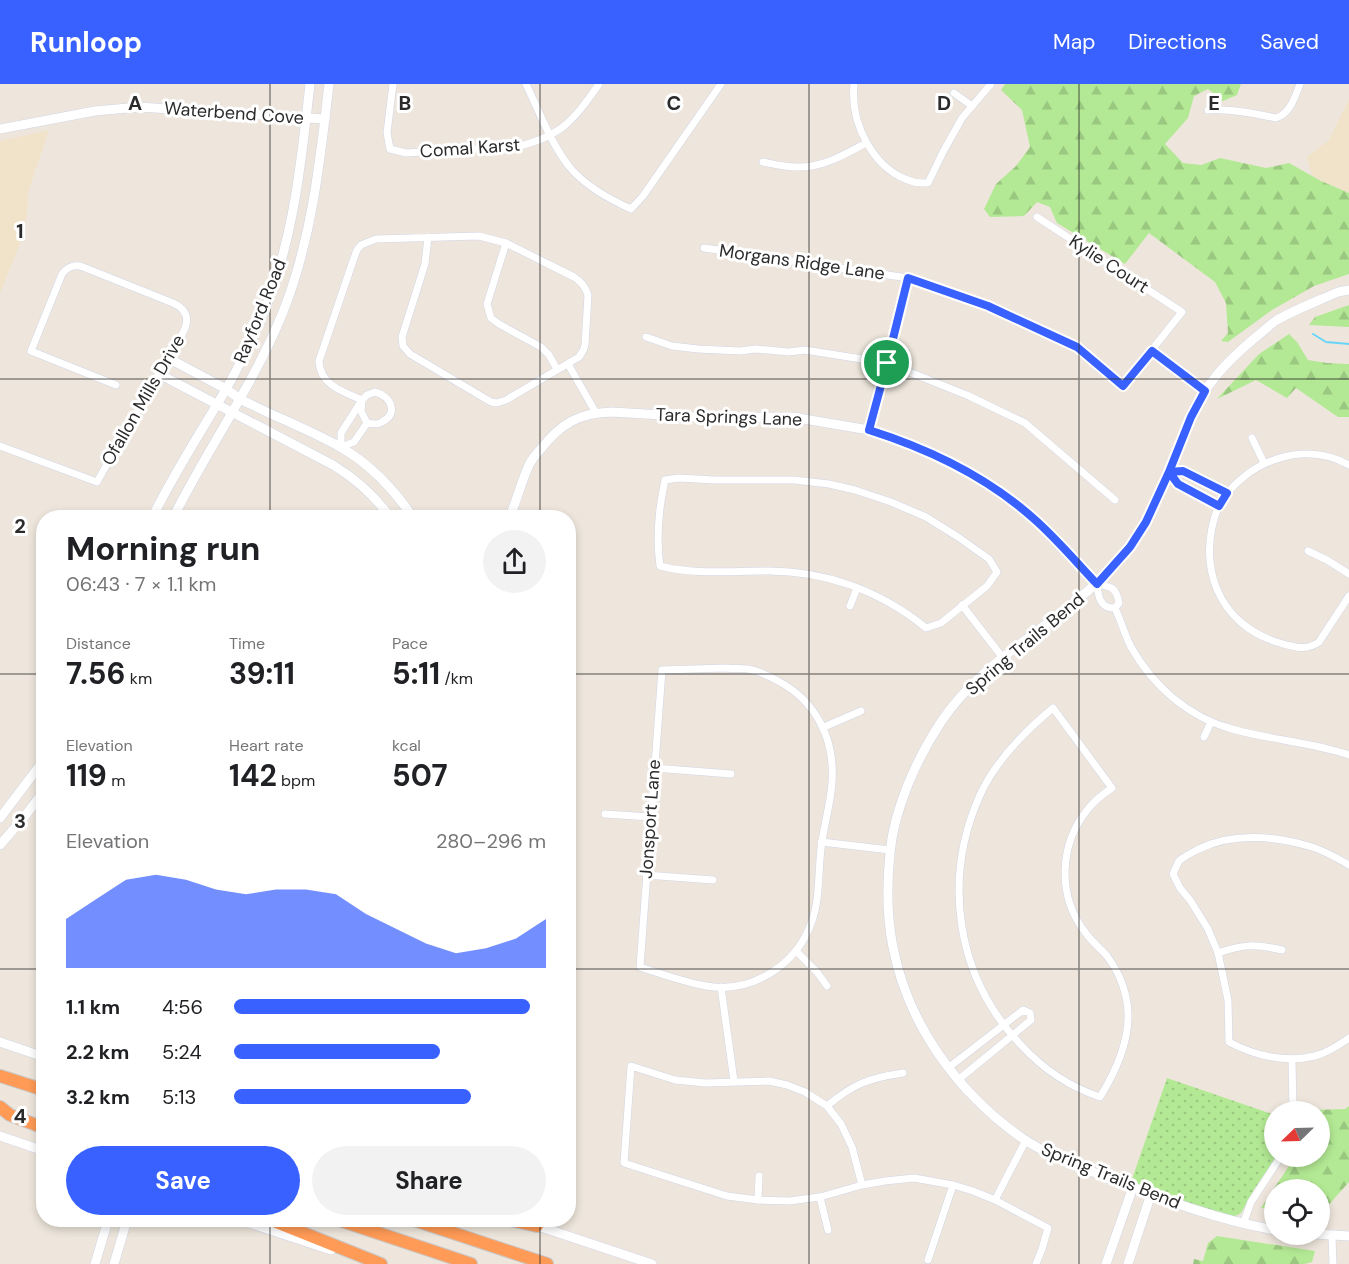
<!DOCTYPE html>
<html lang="en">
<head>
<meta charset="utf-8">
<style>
	body { margin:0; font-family:"DM Sans",sans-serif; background:#f2f2f2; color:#202124; height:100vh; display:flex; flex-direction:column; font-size:22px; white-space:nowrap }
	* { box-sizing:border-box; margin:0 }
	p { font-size:20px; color:#757577 }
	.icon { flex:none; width:33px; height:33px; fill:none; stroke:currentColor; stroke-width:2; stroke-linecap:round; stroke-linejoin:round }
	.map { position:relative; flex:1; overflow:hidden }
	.side { position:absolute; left:36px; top:426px; width:540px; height:717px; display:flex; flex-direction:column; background:#fff; border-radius:24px; box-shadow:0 3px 9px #0003 }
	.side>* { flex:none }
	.needle { width:39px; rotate:247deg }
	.controls { position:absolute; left:1264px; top:1017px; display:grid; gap:12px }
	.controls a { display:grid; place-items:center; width:66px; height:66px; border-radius:50%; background:#fff; box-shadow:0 3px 9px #0003; font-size:30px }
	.pin { position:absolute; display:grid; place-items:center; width:51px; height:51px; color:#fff; margin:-26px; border:3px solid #fff; border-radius:50%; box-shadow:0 2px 6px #0007 }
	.round { display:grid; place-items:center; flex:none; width:63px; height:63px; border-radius:32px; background:#f2f2f2 }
	.headline { display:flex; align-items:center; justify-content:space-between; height:102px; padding:0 30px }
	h1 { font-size:33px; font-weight:700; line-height:45px }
	.metrics { display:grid; grid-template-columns:repeat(3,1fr); gap:9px; height:102px; padding:6px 30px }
	.metrics div { display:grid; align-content:center }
	.metrics b { font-size:30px; font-weight:700 }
	.metrics small { font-size:16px; font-weight:400 }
	.metrics p { font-size:16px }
	.chart { height:168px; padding:12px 30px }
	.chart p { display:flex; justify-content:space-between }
	.chart svg { width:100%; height:108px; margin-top:6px; fill:#3861ff; opacity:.7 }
	.cta { display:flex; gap:12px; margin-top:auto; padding:12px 30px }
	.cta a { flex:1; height:69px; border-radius:36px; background:#3861ff; color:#fff; font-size:24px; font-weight:700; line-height:69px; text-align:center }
	.cta a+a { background:#f2f2f2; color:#202124 }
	ul { padding:0 30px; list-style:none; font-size:20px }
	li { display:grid; grid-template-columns:96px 72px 1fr; align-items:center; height:45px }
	li i { height:15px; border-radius:8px; background:#3861ff }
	header { display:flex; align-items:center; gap:36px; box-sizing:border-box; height:84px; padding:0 30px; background:#3861ff; color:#fff }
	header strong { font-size:28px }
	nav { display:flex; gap:33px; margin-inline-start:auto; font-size:21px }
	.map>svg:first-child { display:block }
	.education { fill:#f1e3ca }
	.forest { fill:url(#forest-firs) }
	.park { fill:url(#park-dots) }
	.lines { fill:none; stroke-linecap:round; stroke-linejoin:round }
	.stream { stroke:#66d5f8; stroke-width:2 }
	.street-casing { stroke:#d1d5e5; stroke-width:8 }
	.secondary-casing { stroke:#d1d5e5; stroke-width:10 }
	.highway-casing { stroke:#c8c8c8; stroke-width:14 }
	.street { stroke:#fff; stroke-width:7 }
	.secondary { stroke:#fff; stroke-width:9 }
	.highway { stroke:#ff9b56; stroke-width:12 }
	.route-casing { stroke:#fff; stroke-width:12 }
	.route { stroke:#3861ff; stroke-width:8 }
	.grid { fill:none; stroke:#2b2b2b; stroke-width:1.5; stroke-opacity:0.55 }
	.labels { text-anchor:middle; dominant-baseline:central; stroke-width:6; stroke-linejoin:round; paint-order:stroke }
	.street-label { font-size:18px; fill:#2b2b2b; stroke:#fff }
	.grid-label { font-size:20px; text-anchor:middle; font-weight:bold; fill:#2b2b2b; stroke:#fff; stroke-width:6; stroke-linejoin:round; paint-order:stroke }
</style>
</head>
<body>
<header>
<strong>Runloop</strong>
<nav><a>Map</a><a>Directions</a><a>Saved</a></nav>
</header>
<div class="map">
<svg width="1349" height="1180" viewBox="0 0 1349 1180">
	<defs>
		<pattern id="forest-firs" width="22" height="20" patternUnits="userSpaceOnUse" patternTransform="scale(1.5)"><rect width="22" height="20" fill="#b3e994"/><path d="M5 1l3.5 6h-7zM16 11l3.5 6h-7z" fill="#9ac880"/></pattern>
		<pattern id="park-dots" width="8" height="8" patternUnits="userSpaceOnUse" patternTransform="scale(1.5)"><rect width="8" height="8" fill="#b3e994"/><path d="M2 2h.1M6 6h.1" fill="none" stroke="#9ac880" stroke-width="1.8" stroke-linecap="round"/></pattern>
	</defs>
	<rect width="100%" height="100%" fill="#eee6dc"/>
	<g class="education">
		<path d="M1349,15V109L1321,97L1312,91L1307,73L1329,56Z"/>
		<path d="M49,46L29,105L25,147L0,209V57Z"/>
	</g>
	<g class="forest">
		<path d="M1005,0H1241L1237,11L1223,17L1208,5L1194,12L1188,34L1165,60L1183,79L1201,81L1220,74L1266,84L1289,79L1321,97L1349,109V190L1314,202L1272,226L1228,258L1221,257L1228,249L1226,219L1215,198L1149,149L1125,180L1057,139L1050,123L1037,118L1024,132L990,133L984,125L996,100L1016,82L1030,63L1022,26L1001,6Z"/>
		<path d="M1349,221V243L1309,241L1315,233Z"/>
		<path d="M1289,250L1297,258L1308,276L1327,279L1349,280V333H1338L1296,304L1287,314L1256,296L1217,315L1259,270Z"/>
		<path d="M1349,1022V1098L1325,1125H1320V1106H1275V1124H1261L1295,1073L1320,1072V1028L1311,1027L1312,1026L1345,1025Z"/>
		<path d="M1217,1152L1315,1167L1312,1178L1304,1180H1193L1194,1175L1203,1177L1208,1159Z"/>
	</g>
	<path class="park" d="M1167,994L1275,1031L1276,1073L1255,1104L1241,1129L1233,1133L1185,1118L1131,1098Z"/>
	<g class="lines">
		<path class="stream" d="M1313,250L1326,258L1349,260"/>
		<g class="street-casing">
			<g id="street">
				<path d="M393,0L387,49L390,65L406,69L516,63C562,52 573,37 599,0"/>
				<path d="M526,0C539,27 553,65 573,87C588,103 611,116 631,125L643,112L721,0"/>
				<path d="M854,0C850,39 873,87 914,98C918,99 923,99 928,99L943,68L962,34L991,0"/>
				<path d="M954,9L972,22"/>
				<path d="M1208,26C1232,25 1252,29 1276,34C1290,30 1295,13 1300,0"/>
				<path d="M763,78C773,80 785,83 796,83C822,84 844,71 866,59"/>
				<path d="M506,159L487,220L491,234L499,240L541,263L549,271L557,285"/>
				<path d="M704,164L908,194L988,222L1077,263L1123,302L1182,228L1037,133"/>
				<path d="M646,253L672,262L698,265L740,267L756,265L789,268L805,266L887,279L969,312L1025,339L1115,416"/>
				<path d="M1152,267L1205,307"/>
				<path d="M568,280L596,329"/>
				<path d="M375,308C391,312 399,330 382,338C378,341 372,340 367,339L354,358L341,363V349L362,316L367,311Z"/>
				<path d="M367,339L361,327L362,316C343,308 320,301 319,277L354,174L357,166L361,161L376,155L479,152L506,159L574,193C582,198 585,203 588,211L585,261L583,267L579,273L506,316L497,319L491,318L410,270L403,262L402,253L425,180L428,153"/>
				<path d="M869,346L887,279L908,194"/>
				<path d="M1252,354L1264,379"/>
				<path d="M0,362L97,398C117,362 138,326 159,290C167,276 182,255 186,241C189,230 182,223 173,219L83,183C75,180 67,183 62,190L31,267L116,301"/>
				<path d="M679,394L714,396H794L829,400L855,406L891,418L926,433L958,453L989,475L997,488L987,502L941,539L926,544C881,507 824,486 765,487C730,487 694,491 660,482C656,454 659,423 665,396Z"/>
				<path d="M1227,409L1183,386L1169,388L1178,401L1219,421C1195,479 1217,541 1280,559C1294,563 1307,567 1319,558L1349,512"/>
				<path d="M1219,421C1245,378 1302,355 1349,381"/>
				<path d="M1308,467L1327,476L1349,490"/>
				<path d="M962,521L1003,574"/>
				<path d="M850,522L857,504"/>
				<path d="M1115,524C1100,525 1098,512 1097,500C1112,503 1116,503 1119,519L1115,524C1121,537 1125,551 1131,563C1153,602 1188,633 1232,645C1270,656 1311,658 1349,671"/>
				<path d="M726,584C733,585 741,584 748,585C759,587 769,592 778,597C816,617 835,655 832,698C831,720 823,743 821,765C818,789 820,815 812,837C797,881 752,910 706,902C684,898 661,890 640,883L662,586Z"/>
				<path d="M1053,624L1112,704C1103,710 1095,716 1088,725C1059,760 1057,812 1085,848C1091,857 1100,864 1107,872C1116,884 1123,898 1126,913C1134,948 1118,984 1100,1013C1070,1003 1043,985 1021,961C956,893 942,796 980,711C996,676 1024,648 1053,624Z"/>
				<path d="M824,643L861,627"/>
				<path d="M1204,653L1211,638"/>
				<path d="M654,684L731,690"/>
				<path d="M605,730L650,733"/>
				<path d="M821,758L890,766"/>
				<path d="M1349,781C1337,774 1325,767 1312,763C1276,752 1233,748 1199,765C1193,768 1184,772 1179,777C1177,780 1175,786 1173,790L1180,804L1190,816L1208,845L1218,869L1228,916L1229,958C1255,972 1286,979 1315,972C1327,969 1339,961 1349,954"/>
				<path d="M646,791L713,796"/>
				<path d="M797,868L817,888L827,902"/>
				<path d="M1218,869C1244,860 1255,860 1282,866"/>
				<path d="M721,903L734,997"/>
				<path d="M1292,975L1293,1028"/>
				<path d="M948,984L1023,926L1030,929L1031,936L958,996"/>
				<path d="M827,1022C853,1000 869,994 903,989"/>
				<path d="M862,1101L852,1063L841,1040L827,1022L805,1008L787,1001L769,997L705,999L675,996L631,982L624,1079L727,1112L758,1116L789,1117L820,1113L862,1101L885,1097L914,1094L953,1101L973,1107L995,1116L1048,1144L1042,1165L1036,1180"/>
				<path d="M820,1113L828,1146"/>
				<path d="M758,1116L759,1092"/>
				<path d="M995,1116L1026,1056"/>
				<path d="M1243,1140L1251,1118L1281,1072"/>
				<path d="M1332,1152L1333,1180"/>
				<path d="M928,1176L953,1101"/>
			</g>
		</g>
		<g class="secondary-casing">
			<g id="secondary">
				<path d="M0,45L95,27L139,23L325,35"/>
				<path d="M168,274L226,305L240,315C273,332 308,345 340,363C369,379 395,406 413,434"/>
				<path d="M159,290L333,381C356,395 375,412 391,434"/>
				<path d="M152,434C171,395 194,359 216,322C233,295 247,266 260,237C293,162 301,81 310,0"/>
				<path d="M173,434C208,364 254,300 283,228C312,155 320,77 329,0"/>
				<path d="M509,434C517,417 521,398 529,381C532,375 536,370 540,366C561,339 579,329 612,328L712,334L792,333L869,346L898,355L949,377L994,403L1034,435L1097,500"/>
				<path d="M0,734L44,676"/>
				<path d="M0,761L25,732L44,707"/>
				<path d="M0,958L44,973"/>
				<path d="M0,1052L44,1067"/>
				<path d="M240,1136L331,1166"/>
				<path d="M532,1140L652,1180"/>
				<path d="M1275,1146C1218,1136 1168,1117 1114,1096C1083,1084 1050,1073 1022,1054C958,1009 908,941 893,863C887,834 887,798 890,769C894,725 917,674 941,638C989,566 1076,533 1129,464C1157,427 1171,380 1189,337C1204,301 1227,277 1256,253C1263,248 1269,241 1277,236C1296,225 1318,217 1338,208L1349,206"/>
				<path d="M1317,1150L1349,1152"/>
				<path d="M95,1180L108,1136"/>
				<path d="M114,1180L127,1136"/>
				<path d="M1106,1180L1133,1103"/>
				<path d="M1128,1180L1151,1110"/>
			</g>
		</g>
		<g class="highway-casing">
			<g id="highway">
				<path d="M0,992L44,1006"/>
				<path d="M0,1023L10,1031L44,1044"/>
				<path d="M271,1136L381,1180"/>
				<path d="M339,1136L471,1180"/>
				<path d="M414,1136L547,1180"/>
				<path d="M510,1136L537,1142"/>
			</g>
		</g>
		<use href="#street" class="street"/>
		<use href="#secondary" class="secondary"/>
		<use href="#highway" class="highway"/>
	</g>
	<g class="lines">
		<g class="route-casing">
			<path id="route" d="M887,279L869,346C929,365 986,392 1033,434C1056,454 1076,478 1097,500L1130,463L1146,438L1169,388L1183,387L1227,409L1219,422L1178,400L1169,388L1191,333L1205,307L1152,267L1123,302L1077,263L988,222L908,194L887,279"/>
		</g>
		<use href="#route" class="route"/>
	</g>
	<path class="grid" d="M270,0V434M540,0V434M809,0V1180M1079,0V1180M0,295H1349M0,590H44M568,590H1349M0,885H44M568,885H1349M270,1136V1180M540,1136V1180"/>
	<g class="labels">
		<g class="street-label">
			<text transform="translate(234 29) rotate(4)">Waterbend Cove</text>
			<text transform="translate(470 64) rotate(-4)">Comal Karst</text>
			<text transform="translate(802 178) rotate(8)">Morgans Ridge Lane</text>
			<text transform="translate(1109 180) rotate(33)">Kylie Court</text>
			<text transform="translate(260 227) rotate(-68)">Rayford Road</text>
			<text transform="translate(143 316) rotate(-60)">Ofallon Mills Drive</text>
			<text transform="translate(729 333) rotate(2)">Tara Springs Lane</text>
			<text transform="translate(1025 560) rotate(-40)">Spring Trails Bend</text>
			<text transform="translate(650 735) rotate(-86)">Jonsport Lane</text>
			<text transform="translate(1111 1092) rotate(22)">Spring Trails Bend</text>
		</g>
	</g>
	<g class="grid-label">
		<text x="135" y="26">A</text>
		<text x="405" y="26">B</text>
		<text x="674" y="26">C</text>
		<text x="944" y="26">D</text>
		<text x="1214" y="26">E</text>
		<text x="20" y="154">1</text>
		<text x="20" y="449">2</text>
		<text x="20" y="744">3</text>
		<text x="20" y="1039">4</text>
	</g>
</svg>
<div class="controls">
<a><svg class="needle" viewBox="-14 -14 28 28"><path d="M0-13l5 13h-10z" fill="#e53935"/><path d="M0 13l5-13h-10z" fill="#757577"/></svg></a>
<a><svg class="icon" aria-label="locate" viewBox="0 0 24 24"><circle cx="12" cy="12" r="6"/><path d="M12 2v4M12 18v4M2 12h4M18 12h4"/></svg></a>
</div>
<div class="pin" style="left:887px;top:279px;background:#1e9e55"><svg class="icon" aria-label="arrive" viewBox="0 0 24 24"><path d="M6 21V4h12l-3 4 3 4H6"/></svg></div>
<section class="side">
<div class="headline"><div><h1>Morning run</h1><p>06:43 · 7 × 1.1 km</p></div><a class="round"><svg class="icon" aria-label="share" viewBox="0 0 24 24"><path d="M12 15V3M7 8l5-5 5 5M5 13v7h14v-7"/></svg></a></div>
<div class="metrics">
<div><p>Distance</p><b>7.56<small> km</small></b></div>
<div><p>Time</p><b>39:11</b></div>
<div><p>Pace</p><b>5:11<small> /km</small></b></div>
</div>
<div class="metrics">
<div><p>Elevation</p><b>119<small> m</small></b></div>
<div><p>Heart rate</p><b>142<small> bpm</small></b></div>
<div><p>kcal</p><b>507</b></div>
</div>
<div class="chart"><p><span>Elevation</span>280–296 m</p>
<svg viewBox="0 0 160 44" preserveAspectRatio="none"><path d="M0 44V24L10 16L20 8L30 6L40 8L50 12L60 14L70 12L80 12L90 14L100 22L110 28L120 34L130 38L140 36L150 32L160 24V44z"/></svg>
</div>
<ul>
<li><b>1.1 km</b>4:56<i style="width:95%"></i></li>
<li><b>2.2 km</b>5:24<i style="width:66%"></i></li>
<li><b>3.2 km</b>5:13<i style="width:76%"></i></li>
</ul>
<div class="cta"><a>Save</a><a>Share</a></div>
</section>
</div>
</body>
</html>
